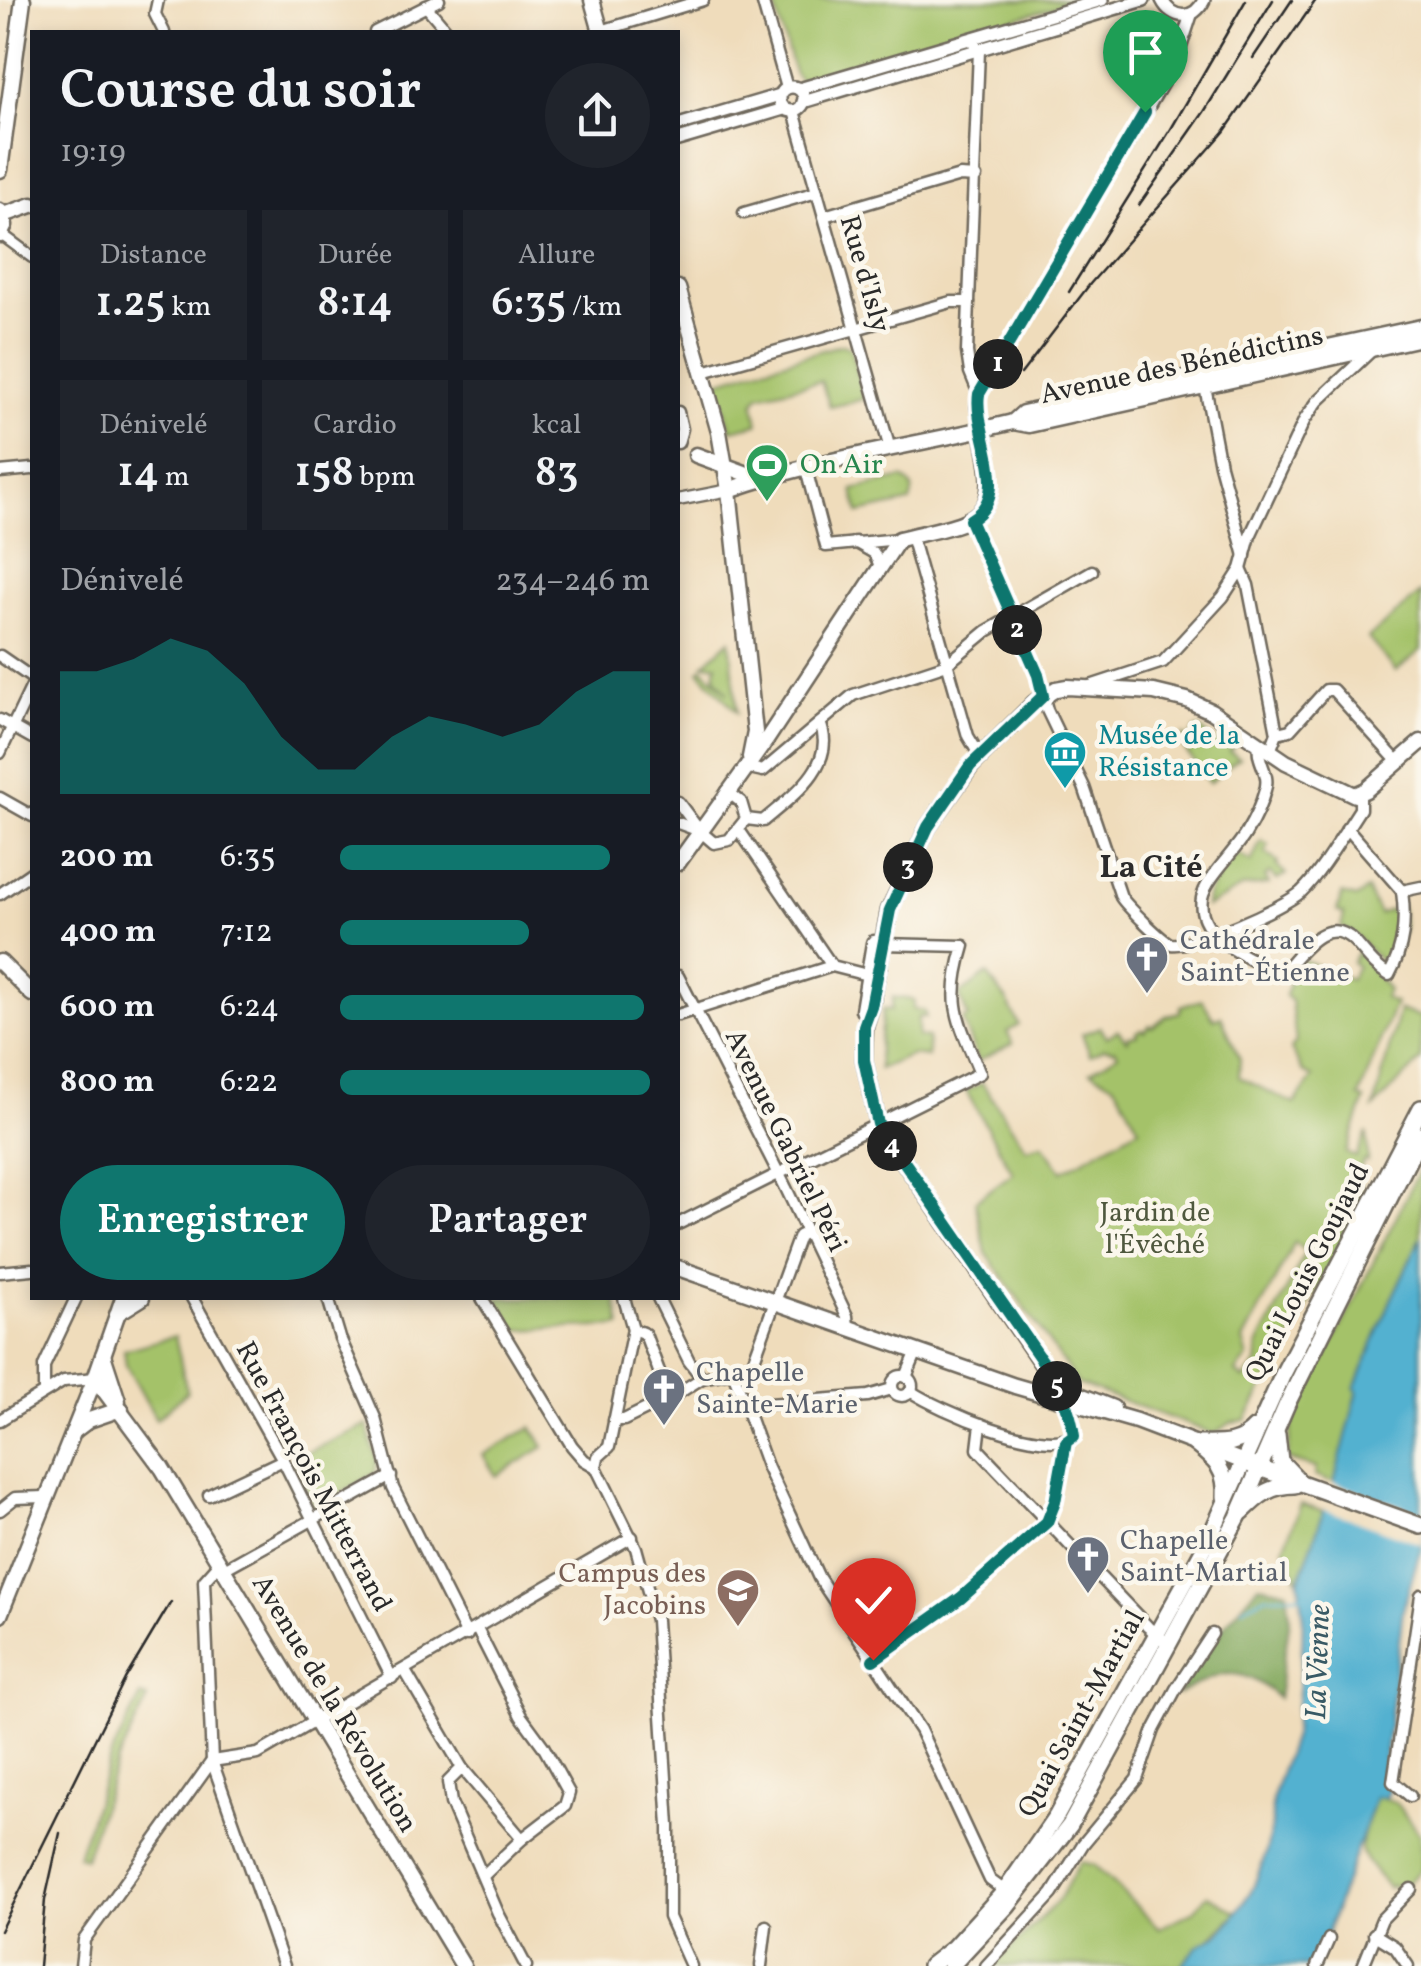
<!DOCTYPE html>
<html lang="fr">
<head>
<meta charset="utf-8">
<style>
	body { margin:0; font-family:Vollkorn,serif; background:#20242c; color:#f1f3f6; height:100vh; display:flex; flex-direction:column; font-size:38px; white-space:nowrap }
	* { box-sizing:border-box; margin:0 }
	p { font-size:32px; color:#9ea1a6 }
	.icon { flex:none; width:55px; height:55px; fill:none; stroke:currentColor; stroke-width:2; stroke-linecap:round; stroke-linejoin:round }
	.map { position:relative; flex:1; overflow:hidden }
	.sheet { position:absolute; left:30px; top:30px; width:650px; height:1270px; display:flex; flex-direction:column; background:#171b24; border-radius:0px; box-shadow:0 5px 15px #0003 }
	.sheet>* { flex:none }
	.pin { position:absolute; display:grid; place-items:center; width:85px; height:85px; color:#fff; margin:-102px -42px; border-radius:50% 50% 50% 0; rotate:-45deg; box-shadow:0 0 10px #0007 }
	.pin .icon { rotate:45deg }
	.km { position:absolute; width:50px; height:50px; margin:-25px; border-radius:50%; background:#222; color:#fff; font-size:28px; line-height:50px; text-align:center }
	.round { display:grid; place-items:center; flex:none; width:105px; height:105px; border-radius:52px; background:#20242c }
	.overview { display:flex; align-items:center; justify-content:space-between; height:170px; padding:0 30px }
	h1 { font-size:55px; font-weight:600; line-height:75px }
	.stats { display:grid; grid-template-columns:repeat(3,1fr); gap:15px; height:170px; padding:10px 30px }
	.stats div { display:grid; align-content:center; border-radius:0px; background:#20242c; text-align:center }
	.stats b { font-size:42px; font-weight:600 }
	.stats small { font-size:28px; font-weight:400 }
	.stats p { font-size:28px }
	.chart { height:280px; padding:20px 30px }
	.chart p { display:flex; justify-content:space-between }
	.chart svg { width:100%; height:180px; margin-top:10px; fill:#0f766e; opacity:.7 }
	.button { display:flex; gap:20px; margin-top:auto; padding:20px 30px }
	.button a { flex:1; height:115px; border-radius:60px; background:#0f766e; color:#fff; font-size:40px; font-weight:600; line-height:115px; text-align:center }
	.button a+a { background:#20242c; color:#f1f3f6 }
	ul { padding:0 30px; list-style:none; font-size:32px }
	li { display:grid; grid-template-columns:160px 120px 1fr; align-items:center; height:75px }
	li i { height:25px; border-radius:12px; background:#0f766e }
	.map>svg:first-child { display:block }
	.green { fill:#a4c269; stroke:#68764a; stroke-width:2.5; fill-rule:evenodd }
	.forest { fill:#83a85d; stroke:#576a44; stroke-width:2.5 }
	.water { fill:#52b1d0; stroke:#3e6e7e; stroke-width:2.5 }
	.pier { fill:#efdcbb }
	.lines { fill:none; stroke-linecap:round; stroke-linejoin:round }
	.stream { stroke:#52b1d0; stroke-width:2.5 }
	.minor-casing { stroke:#70695d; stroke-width:15 }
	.tertiary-casing { stroke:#70695d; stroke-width:16 }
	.secondary-casing { stroke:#70695d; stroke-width:19 }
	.primary-casing { stroke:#70695d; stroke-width:20 }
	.minor { stroke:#fff; stroke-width:10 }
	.tertiary { stroke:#fff; stroke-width:11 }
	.secondary { stroke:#fff; stroke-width:14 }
	.primary { stroke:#fff; stroke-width:15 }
	.rail { stroke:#2b2b2b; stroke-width:2.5 }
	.route-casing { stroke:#fff; stroke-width:20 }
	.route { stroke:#0f766e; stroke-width:12 }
	.labels { text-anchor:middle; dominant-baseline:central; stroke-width:9; stroke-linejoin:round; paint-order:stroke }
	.street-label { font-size:28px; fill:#2b2b2b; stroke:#fbf7ec }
	.leisure-label { font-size:28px; fill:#27864d; stroke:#fbf7ec; text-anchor:start }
	.culture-label { font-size:28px; fill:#0d838f; stroke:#fbf7ec; text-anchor:start }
	.worship-label { font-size:28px; fill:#5b616d; stroke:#fbf7ec; text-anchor:start }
	.park-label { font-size:28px; fill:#4f583e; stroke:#fbf7ec }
	.education-label { font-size:28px; fill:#785e54; stroke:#fbf7ec; text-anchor:end }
	.water-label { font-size:30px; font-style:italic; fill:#395a65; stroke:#fbf7ec }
	.quarter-label { font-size:32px; font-weight:bold; fill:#2b2b2b; stroke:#fbf7ec }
</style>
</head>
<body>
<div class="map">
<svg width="1421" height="1966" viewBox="0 0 1421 1966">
	<rect width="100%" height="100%" fill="#fbf7ec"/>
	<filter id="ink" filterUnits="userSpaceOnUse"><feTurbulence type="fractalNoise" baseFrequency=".01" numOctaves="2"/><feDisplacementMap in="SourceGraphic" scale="20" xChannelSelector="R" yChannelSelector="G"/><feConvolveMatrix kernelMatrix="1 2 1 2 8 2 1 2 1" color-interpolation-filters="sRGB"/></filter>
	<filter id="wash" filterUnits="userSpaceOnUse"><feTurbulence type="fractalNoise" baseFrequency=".0048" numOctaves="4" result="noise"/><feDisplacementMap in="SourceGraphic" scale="40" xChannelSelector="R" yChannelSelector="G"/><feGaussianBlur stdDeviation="2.25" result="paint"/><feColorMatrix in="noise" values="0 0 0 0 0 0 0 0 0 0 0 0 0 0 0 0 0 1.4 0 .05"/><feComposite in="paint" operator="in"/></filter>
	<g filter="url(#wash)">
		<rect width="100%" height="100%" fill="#efdcbb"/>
		<g class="green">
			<path d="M773,0H1077L801,82L794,72Z"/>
			<path d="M843,344L850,347L864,399L830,407L821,381L759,395L754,403L758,424L731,430L717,381Z"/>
			<path d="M903,478C914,486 914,489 910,502L859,513L853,490Z"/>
			<path d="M1421,593V650L1396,671L1368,638Z"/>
			<path d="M730,640L737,712L699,671L703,668L728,693L715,677L717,664H704Z"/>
			<path d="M1200,728L1221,747H1227L1229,738L1236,744L1230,751L1239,758L1209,783L1183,747V736L1189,739L1196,729Z"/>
			<path d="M1261,841L1269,845L1265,853L1278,862L1276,865L1286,874L1277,880L1271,873L1265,877L1269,884L1243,887L1206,907C1205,885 1225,870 1237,854L1251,862Z"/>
			<path d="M1367,890L1379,914L1401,906L1403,930L1389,968C1369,954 1363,937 1341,927L1344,914L1337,911L1342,894L1356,898Z"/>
			<path d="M1358,951L1388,990L1384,998L1395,1003L1359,1097L1365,1099L1346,1153L1356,1157L1367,1132L1368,1161H1363L1340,1232L1360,1182L1363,1204L1246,1420L1232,1422L1214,1434L1078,1384L986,1253L975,1201L1013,1173L966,1091L982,1083L1026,1148L1043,1144L1062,1171L1139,1128L1116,1086L1091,1071L1118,1054L1116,1050L1104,1048L1090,1055L1082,1034L1100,1027L1107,1037L1118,1030L1127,1041L1128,1036L1137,1035L1136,1032L1142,1029L1144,1031L1150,1025L1152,1027L1166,1016L1180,1012L1181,1006L1202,1000L1214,1019L1221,1016L1240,1059L1239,1077L1294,1104L1313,1077L1303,1072L1291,1049L1296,1042L1291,1001L1285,996L1291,976L1303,960L1350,979L1357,966L1352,963ZM1295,1242L1306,1251L1258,1346L1257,1364L1244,1379L1236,1372L1248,1358L1243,1341Z"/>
			<path d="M987,974L1007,1001L1019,1025L1007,1032L1013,1044L978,1061L962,1020L968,1017L959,995Z"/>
			<path d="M893,997L914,1000L913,1009L924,1011L926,1017H918V1037L928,1038V1057L912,1055L879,1069L878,1056L883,1009L891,1010Z"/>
			<path d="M1399,1010L1421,1017V1060L1374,1108Z"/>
			<path d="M1421,1167V1237L1391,1300L1359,1390L1334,1483L1315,1476L1316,1468L1287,1459L1292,1425Z"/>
			<path d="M496,1298H615L621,1326L515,1330Z"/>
			<path d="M175,1336L187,1392L156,1419L126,1365L124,1350Z"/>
			<path d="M367,1425L377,1460L375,1473L316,1508L292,1459Z"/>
			<path d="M532,1427L544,1447L496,1476L483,1455Z"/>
			<path d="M1301,1504L1324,1512L1299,1581L1284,1548Z"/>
			<path d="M141,1696L148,1698L116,1763L85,1858L78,1856L111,1755Z"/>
			<path d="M1379,1796L1395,1802L1420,1835L1421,1870L1398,1891L1392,1885L1389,1888C1350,1845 1358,1851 1375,1798Z"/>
			<path d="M1080,1862L1094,1865L1159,1928L1193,1912L1207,1895L1237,1912C1220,1933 1199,1945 1181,1966H993L1059,1900Z"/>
		</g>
		<path class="forest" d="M1259,1585L1287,1590L1290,1618L1278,1698C1238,1662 1220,1671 1177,1695L1225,1625Z"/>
		<path class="water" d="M1421,1237V1547L1403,1610L1382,1780L1389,1788L1386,1797L1375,1798L1315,1966H1181L1199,1945L1218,1935L1232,1919L1253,1888L1266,1853L1272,1825V1798L1294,1733L1302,1650L1303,1612L1299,1581L1334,1482L1358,1390L1355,1388L1391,1300Z"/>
		<path class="pier" d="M1330,1481L1421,1513V1544L1320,1508Z"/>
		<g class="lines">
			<path class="stream" d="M1242,1608L1267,1596L1303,1595"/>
		</g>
	</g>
	<g filter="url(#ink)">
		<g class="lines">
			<g class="minor-casing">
				<g id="minor">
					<path d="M158,0L155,14L164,32"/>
					<path d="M762,0L787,88"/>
					<path d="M426,6L448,32"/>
					<path d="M601,31L703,0"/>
					<path d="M375,32L439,0"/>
					<path d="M977,37L973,42L979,50L967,352L970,372L979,394"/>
					<path d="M794,111L890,449"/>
					<path d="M744,213L817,192"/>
					<path d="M824,216L960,176L976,177"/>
					<path d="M1,234L32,257"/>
					<path d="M703,372L951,302H969"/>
					<path d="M1204,381L1220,465L1245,556"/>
					<path d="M678,412L682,429L678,443"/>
					<path d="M806,469L826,546L899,539"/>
					<path d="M0,472L32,469"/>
					<path d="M678,500L729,490"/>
					<path d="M970,520L1038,675L1047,710L1084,787L1121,897C1126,905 1165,944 1171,944C1194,947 1283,908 1301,892C1321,873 1344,833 1360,809V795"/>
					<path d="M911,536L968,736L980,756"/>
					<path d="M855,542L874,553L881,568"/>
					<path d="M1241,569L1248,585L1277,733L1270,751"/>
					<path d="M0,656L32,678"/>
					<path d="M1090,686L1163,662L1223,597L1241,569L1250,536L1305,419L1318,401L1372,350"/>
					<path d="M0,720L32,738"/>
					<path d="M1277,733L1290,730L1326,690H1333L1397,761"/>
					<path d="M1259,745C1256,762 1271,773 1265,790C1261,805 1254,820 1246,833C1236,851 1205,879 1202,898C1195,937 1253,961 1281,974C1300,953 1327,912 1355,942C1367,955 1374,966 1389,975C1404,948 1406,921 1402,891"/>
					<path d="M0,753L32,686"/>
					<path d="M745,767L763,771L853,695L947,664L987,631L1092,571"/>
					<path d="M0,798L32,816"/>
					<path d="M678,802L699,830"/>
					<path d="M746,819L763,821C791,797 838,765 820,723"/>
					<path d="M678,823L700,831L714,843L729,840L746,819L741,802L727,791"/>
					<path d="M1347,828L1402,891"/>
					<path d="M739,830L832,966L875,977"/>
					<path d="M1402,891L1421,887"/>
					<path d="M0,894L32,872"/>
					<path d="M678,976L786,1188L847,1316L848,1327"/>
					<path d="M678,1015L832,966"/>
					<path d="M678,1224L980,1073C958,1019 946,1005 964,946L882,944"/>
					<path d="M0,1272L32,1269"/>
					<path d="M192,1298L282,1458L392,1678"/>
					<path d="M328,1298L340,1338L375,1418L393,1488L467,1635"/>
					<path d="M482,1298L572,1446L584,1460L596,1467"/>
					<path d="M658,1298L689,1361L702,1378"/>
					<path d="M633,1329L645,1334L669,1398"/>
					<path d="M733,1372L753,1362L799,1236L807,1232"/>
					<circle cx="902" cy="1386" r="10"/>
					<path d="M906,1377L917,1351"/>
					<path d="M44,1391V1366L76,1298"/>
					<path d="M910,1391C939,1410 1044,1456 1074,1436L1069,1404"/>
					<path d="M745,1406L868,1396L892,1389"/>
					<path d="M0,1420L64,1381L95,1378"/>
					<path d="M614,1420H624L677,1394L702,1378L733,1372L767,1466L819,1578L920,1730L990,1880L1005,1891"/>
					<path d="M981,1424L978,1449L1148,1627L1168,1644"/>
					<path d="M596,1467L636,1548L656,1620L669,1826V1917L691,1966"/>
					<path d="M596,1467L598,1457L609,1447L633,1329L624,1298"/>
					<path d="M209,1495L283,1460"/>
					<path d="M0,1510L15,1498L45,1497"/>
					<path d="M220,1563L204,1581L212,1761L284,1966"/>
					<path d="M224,1569L391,1476"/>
					<path d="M477,1629L521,1716L543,1746L569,1793L565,1806L522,1839L484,1875"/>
					<path d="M873,1660L961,1598L1047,1522L1055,1502L1066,1442"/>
					<path d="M405,1671L462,1768L522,1839"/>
					<path d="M212,1761L258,1754L632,1537"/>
					<path d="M462,1768L448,1782L451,1803L498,1913L526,1966"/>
					<path d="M1410,1796L1393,1782L1421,1595"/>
					<path d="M1374,1934L1395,1947L1408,1966"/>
					<path d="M81,1966L84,1940L212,1761"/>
					<path d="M761,1966L766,1926"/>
					<path d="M986,1966L1052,1894L1083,1844L1137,1779L1154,1730L1176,1689L1212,1634"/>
					<path d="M1317,1966L1329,1939"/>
					<path d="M1363,1966L1382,1919L1411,1889"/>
				</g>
			</g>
			<g class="tertiary-casing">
				<g id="tertiary">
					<path d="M1162,0C1172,20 1194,21 1204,0"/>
					<circle cx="792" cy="99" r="12"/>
					<path d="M799,89L1102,0"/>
					<path d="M803,102L1144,0"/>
					<path d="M678,125L780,95"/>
					<path d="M678,140L784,109"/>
					<path d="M982,430L977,407L979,394L1177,58L1191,15"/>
				</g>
			</g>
			<g class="secondary-casing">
				<g id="secondary">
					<path d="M592,0L601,32"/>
					<path d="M0,170L23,0"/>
					<path d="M4,215L32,205"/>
					<path d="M0,235L5,225L0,211"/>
					<path d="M678,288L719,432L729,490L755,732L750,757"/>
					<path d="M1013,422L1023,413L1421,327"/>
					<path d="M696,455L761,479"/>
					<path d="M729,490C821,458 919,445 1013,422L1029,425L1421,338"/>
					<path d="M678,863L767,739L899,539C984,518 1002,524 982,430"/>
					<path d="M0,962L32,994"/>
					<path d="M863,1010L874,943"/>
					<path d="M678,1268L1015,1386L1136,1421L1244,1462"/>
					<path d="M118,1313L142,1298"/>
					<path d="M103,1355L118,1401"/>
					<path d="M95,1378L162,1468L463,1966"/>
					<path d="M1057,1379L1080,1395L1113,1408"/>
					<path d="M1069,1404L878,1124L864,1060L865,1026L871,1007L889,910L928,827L971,766L1035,702L1056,689L1067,687L1154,692L1187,700L1211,711L1286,762L1355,795L1366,790L1421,742"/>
					<path d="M73,1432L89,1420L121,1409"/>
					<path d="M0,1615L95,1378L123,1298"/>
				</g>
			</g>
			<g class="primary-casing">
				<g id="primary">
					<path d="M1277,1434L1280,1461L1297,1479"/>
					<path d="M1195,1444C1215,1460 1227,1469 1225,1497"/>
					<path d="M1195,1444C1219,1444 1238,1447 1255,1428"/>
					<path d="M1251,1465L1421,1526"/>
					<path d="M1242,1512C1259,1495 1271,1485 1295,1485"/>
					<path d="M930,1966L953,1948L1005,1891L1056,1817L1209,1539L1283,1374L1421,1108"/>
					<path d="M951,1966L1007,1906L1070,1825L1238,1517L1287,1404L1421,1135"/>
				</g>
			</g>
			<use href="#minor" class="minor"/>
			<use href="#tertiary" class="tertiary"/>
			<use href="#secondary" class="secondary"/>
			<use href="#primary" class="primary"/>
			<g class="rail">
				<path d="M1253,58L1292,0"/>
				<path d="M1139,205L1204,112L1273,0"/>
				<path d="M1069,292L1171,129L1246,0"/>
				<path d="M1021,374L1090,284L1224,132L1316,0"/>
				<path d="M0,1931L125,1679L171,1602"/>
				<path d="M39,1966L45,1900L60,1833"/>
			</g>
		</g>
	</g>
	<g class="lines" filter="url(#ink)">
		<g class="route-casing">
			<path id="route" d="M873,1660L961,1598L1047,1522L1055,1502L1066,1442L1074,1436C1070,1408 1063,1400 1052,1375L878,1124L864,1060V1026L871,1007L890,910L928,827L970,766L1043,696L1038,675L970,520C1015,494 973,433 979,394L1145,112"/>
		</g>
		<use href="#route" class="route"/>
	</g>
	<defs>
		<g id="stadium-pin" transform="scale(2.25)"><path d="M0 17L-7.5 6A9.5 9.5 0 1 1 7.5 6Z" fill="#2e9e5b" stroke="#fbf7ec"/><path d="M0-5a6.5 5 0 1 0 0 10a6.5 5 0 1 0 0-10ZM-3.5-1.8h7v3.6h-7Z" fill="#fff"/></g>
		<g id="museum-pin" transform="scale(2.25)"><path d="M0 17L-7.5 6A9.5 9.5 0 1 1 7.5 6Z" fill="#0f9aa8" stroke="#fbf7ec"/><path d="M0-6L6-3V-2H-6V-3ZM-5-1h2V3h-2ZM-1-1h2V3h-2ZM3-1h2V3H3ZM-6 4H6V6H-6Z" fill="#fff"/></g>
		<g id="church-pin" transform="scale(2.25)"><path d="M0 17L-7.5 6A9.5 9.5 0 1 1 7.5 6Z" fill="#6b7280" stroke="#fbf7ec"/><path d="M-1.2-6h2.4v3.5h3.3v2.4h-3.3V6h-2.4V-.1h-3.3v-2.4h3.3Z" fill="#fff"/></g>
		<g id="university-pin" transform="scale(2.25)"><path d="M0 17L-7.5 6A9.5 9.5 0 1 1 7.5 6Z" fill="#8d6e63" stroke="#fbf7ec"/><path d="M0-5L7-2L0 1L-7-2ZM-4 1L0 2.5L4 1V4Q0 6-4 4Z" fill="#fff"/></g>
	</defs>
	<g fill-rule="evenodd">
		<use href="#stadium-pin" x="767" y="465"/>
		<use href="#museum-pin" x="1065" y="752"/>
		<use href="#church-pin" x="1147" y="957"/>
		<use href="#church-pin" x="664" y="1389"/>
		<use href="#church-pin" x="1088" y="1557"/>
		<use href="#university-pin" x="738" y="1590"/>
	</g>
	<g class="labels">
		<g class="street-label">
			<text transform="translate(864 274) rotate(74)">Rue d'Isly</text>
			<text transform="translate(1182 366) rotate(-12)">Avenue des Bénédictins</text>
			<text transform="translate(785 1141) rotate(64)">Avenue Gabriel Péri</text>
			<text transform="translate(1308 1273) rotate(-63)">Quai Louis Goujaud</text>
			<text transform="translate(313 1477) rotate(62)">Rue François Mitterrand</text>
			<text transform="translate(334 1704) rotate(59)">Avenue de la Révolution</text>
			<text transform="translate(1082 1714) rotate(-61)">Quai Saint-Martial</text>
		</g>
		<g class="leisure-label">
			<text x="800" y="465">On Air</text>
		</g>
		<g class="culture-label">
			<text x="1098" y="736">Musée de la<tspan x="1098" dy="32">Résistance</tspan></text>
		</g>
		<g class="worship-label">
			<text x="1180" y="941">Cathédrale<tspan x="1180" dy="32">Saint-Étienne</tspan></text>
			<text x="696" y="1373">Chapelle<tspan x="696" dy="32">Sainte-Marie</tspan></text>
			<text x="1120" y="1541">Chapelle<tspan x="1120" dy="32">Saint-Martial</tspan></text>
		</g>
		<g class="park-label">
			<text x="1155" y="1213">Jardin de<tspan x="1155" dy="32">l'Évêché</tspan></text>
		</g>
		<g class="education-label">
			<text x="706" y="1574">Campus des<tspan x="706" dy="32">Jacobins</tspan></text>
		</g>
		<g class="water-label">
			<text transform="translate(1319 1662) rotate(-88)">La Vienne</text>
		</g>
		<g class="quarter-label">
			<text x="1151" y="869">La Cité</text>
		</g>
	</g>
</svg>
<div class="pin" style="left:1145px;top:112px;background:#1e9e55"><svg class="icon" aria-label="arrive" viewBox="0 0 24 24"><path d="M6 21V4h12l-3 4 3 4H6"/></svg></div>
<div class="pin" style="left:873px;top:1660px;background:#d93025"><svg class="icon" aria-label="check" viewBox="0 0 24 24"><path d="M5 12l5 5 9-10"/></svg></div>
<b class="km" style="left:998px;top:364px">1</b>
<b class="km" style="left:1017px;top:630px">2</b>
<b class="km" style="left:908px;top:867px">3</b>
<b class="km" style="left:892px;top:1146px">4</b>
<b class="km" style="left:1057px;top:1386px">5</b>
<section class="sheet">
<div class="overview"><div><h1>Course du soir</h1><p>19:19</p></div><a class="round"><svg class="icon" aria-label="share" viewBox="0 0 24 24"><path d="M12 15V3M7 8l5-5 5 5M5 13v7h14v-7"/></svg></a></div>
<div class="stats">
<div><p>Distance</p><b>1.25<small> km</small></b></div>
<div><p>Durée</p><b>8:14</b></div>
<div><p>Allure</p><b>6:35<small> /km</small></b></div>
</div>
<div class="stats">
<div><p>Dénivelé</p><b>14<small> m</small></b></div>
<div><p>Cardio</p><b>158<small> bpm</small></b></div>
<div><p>kcal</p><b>83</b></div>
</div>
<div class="chart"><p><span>Dénivelé</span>234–246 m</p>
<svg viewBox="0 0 160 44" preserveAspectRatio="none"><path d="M0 44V14L10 14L20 11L30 6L40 9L50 17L60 30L70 38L80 38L90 30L100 25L110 27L120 30L130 27L140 19L150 14L160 14V44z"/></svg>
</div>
<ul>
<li><b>200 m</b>6:35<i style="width:87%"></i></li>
<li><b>400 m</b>7:12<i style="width:61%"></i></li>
<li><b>600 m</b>6:24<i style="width:98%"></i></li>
<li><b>800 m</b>6:22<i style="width:100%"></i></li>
</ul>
<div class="button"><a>Enregistrer</a><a>Partager</a></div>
</section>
</div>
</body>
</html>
